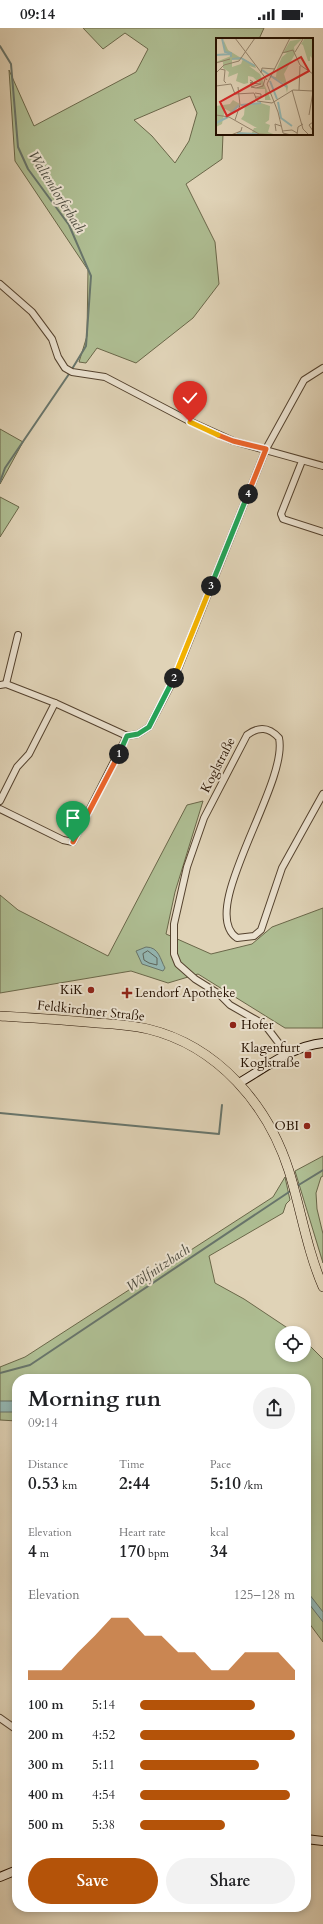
<!DOCTYPE html>
<html lang="en">
<head>
<meta charset="utf-8">
<style>
	body { margin:0; font-family:Cardo,serif; background:#f2f2f2; color:#202124; height:100vh; display:flex; flex-direction:column; font-size:15px; white-space:nowrap }
	* { box-sizing:border-box; margin:0 }
	p { font-size:13px; color:#757577 }
	.icon { flex:none; width:22px; height:22px; fill:none; stroke:currentColor; stroke-width:2; stroke-linecap:round; stroke-linejoin:round }
	.map { position:relative; flex:1; overflow:hidden }
	.side { position:absolute; left:12px; top:1346px; width:299px; height:538px; display:flex; flex-direction:column; background:#fff; border-radius:16px; box-shadow:0 2px 6px #0003 }
	.side>* { flex:none }
	.controls { position:absolute; left:275px; top:1298px; display:grid; gap:8px }
	.controls a { display:grid; place-items:center; width:36px; height:36px; border-radius:50%; background:#fff; box-shadow:0 2px 6px #0003; font-size:20px }
	.pin { position:absolute; display:grid; place-items:center; width:34px; height:34px; color:#fff; margin:-41px -17px; border-radius:50% 50% 50% 0; rotate:-45deg; box-shadow:0 0 4px #0007 }
	.pin .icon { rotate:45deg }
	.km { position:absolute; width:20px; height:20px; margin:-10px; border-radius:50%; background:#222; color:#fff; font-size:11px; line-height:20px; text-align:center }
	.round { display:grid; place-items:center; flex:none; width:42px; height:42px; border-radius:21px; background:#f2f2f2 }
	.overview { display:flex; align-items:center; justify-content:space-between; height:68px; padding:0 16px }
	h1 { font-size:22px; font-weight:700; line-height:30px }
	.stats { display:grid; grid-template-columns:repeat(3,1fr); gap:6px; height:68px; padding:4px 16px }
	.stats div { display:grid; align-content:center }
	.stats b { font-size:17px; font-weight:700 }
	.stats small { font-size:11px; font-weight:400 }
	.stats p { font-size:11px }
	.chart { height:112px; padding:8px 16px }
	.chart p { display:flex; justify-content:space-between }
	.chart svg { width:100%; height:72px; margin-top:4px; fill:#b45309; opacity:.7 }
	.button { display:flex; gap:8px; margin-top:auto; padding:8px 16px }
	.button a { flex:1; height:46px; border-radius:24px; background:#b45309; color:#fff; font-size:16px; font-weight:700; line-height:46px; text-align:center }
	.button a+a { background:#f2f2f2; color:#202124 }
	ul { padding:0 16px; list-style:none; font-size:13px }
	li { display:grid; grid-template-columns:64px 48px 1fr; align-items:center; height:30px }
	li i { height:10px; border-radius:5px; background:#b45309 }
	.status { display:flex; justify-content:space-between; align-items:center; height:28px; padding:0 20px; background:#fff; direction:ltr }
	.status svg { height:11px; fill:currentColor }
	.map>svg:first-child { display:block }
	.green { fill:#aebd92; stroke:#6a6749; fill-rule:evenodd }
	.water { fill:#94b7b3; stroke:#68756b }
	.lines { fill:none; stroke-linecap:round; stroke-linejoin:round }
	.shore { stroke:#5c645a; stroke-width:1 }
	.stream { stroke:#68756b; stroke-width:2 }
	.street-casing { stroke:#54422e; stroke-width:8 }
	.secondary-casing { stroke:#251100; stroke-width:10 }
	.primary-casing { stroke:#251100; stroke-width:10 }
	.street { stroke:#ebe2d0; stroke-width:6 }
	.secondary { stroke:#ebe2d0; stroke-width:8 }
	.primary { stroke:#e0d3b7; stroke-width:9 }
	.split-1-casing { stroke:#fff; stroke-width:8 }
	.split-2-casing { stroke:#fff; stroke-width:8 }
	.split-3-casing { stroke:#fff; stroke-width:8 }
	.split-4-casing { stroke:#fff; stroke-width:8 }
	.split-5-casing { stroke:#fff; stroke-width:8 }
	.split-6-casing { stroke:#fff; stroke-width:8 }
	.split-1 { stroke:#f0652b; stroke-width:5 }
	.split-2 { stroke:#22a559; stroke-width:5 }
	.split-3 { stroke:#f5b400; stroke-width:5 }
	.split-4 { stroke:#22a559; stroke-width:5 }
	.split-5 { stroke:#f0652b; stroke-width:5 }
	.split-6 { stroke:#f5b400; stroke-width:5 }
	.poi-dot { fill:#8f2418; stroke:#ebe2d0; stroke-width:1.5 }
	.labels { text-anchor:middle; dominant-baseline:central; stroke-width:4; stroke-linejoin:round; paint-order:stroke }
	.street-label { font-size:13px; fill:#251100; stroke:#ebe2d0 }
	.poi-label { font-size:13px; fill:#251100; stroke:#ebe2d0; text-anchor:end }
	.water-label { font-size:14px; font-style:italic; fill:#4c4b3f; stroke:#ebe2d0 }
	.inset-river { fill:none; stroke:#94b7b3; stroke-width:2 }
	.inset-road { fill:none; stroke:#95856e; stroke-width:1 }
	.view { fill:#d62828; fill-opacity:0.15; stroke:#d62828; stroke-width:2 }
	.inset-edge { fill:none; stroke:#251100; stroke-width:2 }
</style>
</head>
<body>
<div class="status"><b>09:14</b><svg viewBox="0 0 49 12"><path d="M0 12V9h3v3zM5 12V6h3v6zM10 12V3h3v9zM15 12V0h3v12zM26 1h20v11H26zM47 4h2v5h-2z"/></svg></div>
<div class="map">
<svg width="323" height="1896" viewBox="0 0 323 1896">
	<rect width="100%" height="100%" fill="#e0d3b7"/>
	<filter id="stains"><feTurbulence type="fractalNoise" baseFrequency=".005" numOctaves="4"/><feColorMatrix values="0 0 0 0 .2 0 0 0 0 .09 0 0 0 0 .02 0 0 0 .5 -.17"/></filter>
	<radialGradient id="worn" r=".72"><stop offset=".6" stop-color="#630" stop-opacity="0"/><stop offset="1" stop-color="#630" stop-opacity=".3"/></radialGradient>
	<g class="green">
		<path d="M83,0H264L259,11H217V106H223L222,131L186,156L215,214L219,256L193,290L136,335L97,320L86,335L79,334L87,308L88,242L15,133L9,42L34,98L136,44L148,21L125,5L103,21ZM190,68L197,85L189,113L175,135L152,108L134,92Z"/>
		<path d="M0,401L23,414L0,456Z"/>
		<path d="M0,469L19,479L0,509Z"/>
		<path d="M203,773L175,864L166,906L211,926L252,916L272,899L323,880V1000H285L198,946L168,955L131,943L0,965V867L18,882L108,928L187,777Z"/>
		<path d="M323,1128V1148L321,1149L316,1165L317,1181L323,1206V1235L295,1143Z"/>
		<path d="M285,1149L290,1172L286,1176L283,1185L209,1228L215,1255L244,1271L295,1305H282V1327H304V1312L323,1331V1614L306,1591V1351H17V1393L0,1392V1339L25,1329L273,1169Z"/>
	</g>
	<g class="water">
		<path d="M146,919C159,919 160,931 165,940L163,943L142,936L136,923Z"/>
		<rect x="0" y="1373" width="17" height="11"/>
		<path d="M306,1562L323,1584V1594L306,1572Z"/>
	</g>
	<g class="lines">
		<path class="shore" d="M148,923L157,930V937L149,935L144,932L143,926Z"/>
		<g class="stream">
			<path d="M0,18L11,36L18,119L28,141L69,197L91,248L86,318L72,341"/>
			<path d="M0,454L5,440L69,346"/>
			<path d="M0,1085L219,1106L222,1077"/>
			<path d="M297,1158L323,1142"/>
			<path d="M0,1345L30,1337L292,1162"/>
		</g>
		<g class="street-casing">
			<g id="street">
				<path d="M0,256L32,284L52,311L58,329L65,340L72,344L105,349L191,394L233,413L323,438"/>
				<path d="M302,433L281,486L283,491L323,504"/>
				<path d="M6,656L18,607"/>
				<path d="M0,657L6,656L55,675L127,708L138,706L149,699L174,651L266,421L304,352L323,340"/>
				<path d="M0,773L17,739L29,726L55,675"/>
				<path d="M0,781L63,812L73,814L127,708"/>
				<path d="M287,1026L265,997L230,977L219,966L195,951L178,936L174,926V896L187,839L204,790L247,707C259,698 269,699 279,710C289,756 196,883 237,910L254,908L261,902L282,840L323,766"/>
				<path d="M0,1690L17,1702"/>
			</g>
		</g>
		<g class="secondary-casing">
			<g id="secondary">
				<path d="M239,1055C265,1040 292,1018 323,1015"/>
				<path d="M306,1811L323,1813"/>
				<path d="M0,1849L17,1842"/>
			</g>
		</g>
		<g class="primary-casing">
			<path id="primary" d="M0,988C32,990 65,992 97,995C114,996 131,997 148,1001C218,1018 268,1077 289,1143C301,1182 307,1222 323,1259"/>
		</g>
		<use href="#street" class="street"/>
		<use href="#secondary" class="secondary"/>
		<use href="#primary" class="primary"/>
	</g>
	<g class="lines">
		<g class="split-1-casing">
			<path id="split-1" d="M73,814L119,726"/>
		</g>
		<g class="split-2-casing">
			<path id="split-2" d="M119,726L127,708L138,706L149,699L174,650"/>
		</g>
		<g class="split-3-casing">
			<path id="split-3" d="M174,650L211,558"/>
		</g>
		<g class="split-4-casing">
			<path id="split-4" d="M211,558L248,466"/>
		</g>
		<g class="split-5-casing">
			<path id="split-5" d="M218,407L233,413L266,421L248,466"/>
		</g>
		<g class="split-6-casing">
			<path id="split-6" d="M190,394L218,407"/>
		</g>
		<use href="#split-1" class="split-1"/>
		<use href="#split-2" class="split-2"/>
		<use href="#split-3" class="split-3"/>
		<use href="#split-4" class="split-4"/>
		<use href="#split-5" class="split-5"/>
		<use href="#split-6" class="split-6"/>
	</g>
	<g class="poi-dot">
		<circle cx="91" cy="962" r="4"/>
		<path d="M125 959h4v4h4v4h-4v4h-4v-4h-4v-4h4z"/>
		<circle cx="233" cy="997" r="4"/>
		<rect x="304" y="1023" width="8" height="8" rx="2"/>
		<circle cx="307" cy="1098" r="4"/>
	</g>
	<g class="labels">
		<g class="street-label">
			<text transform="translate(218 737) rotate(-63)">Koglstraße</text>
			<text transform="translate(91 983) rotate(6)">Feldkirchner Straße</text>
		</g>
		<g class="poi-label">
			<text x="83" y="962">KiK</text>
			<text x="135" y="965" text-anchor="start">Lendorf Apotheke</text>
			<text x="241" y="997" text-anchor="start">Hofer</text>
			<text x="300" y="1020">Klagenfurt<tspan x="300" dy="15">Koglstraße</tspan></text>
			<text x="299" y="1098">OBI</text>
		</g>
		<g class="water-label">
			<text transform="translate(57 164) rotate(58)">Waltendorferbach</text>
			<text transform="translate(158 1240) rotate(-34)">Wölfnitzbach</text>
		</g>
	</g>
	<g transform="translate(216 10)">
		<rect width="97" height="97" fill="#e0d3b7"/>
		<path d="M89,0H97V21L94,18V23H92L87,7L85,6ZM86,1L78,9L79,16L68,36L72,49L71,55L69,46L55,38L60,39L61,30L66,19L71,15H67L74,3ZM8,3L12,12L25,20L23,22L16,21V29L25,26L27,21L39,27L40,30L33,28L44,36L55,62H49V51H40L46,47L37,39L32,38V45L28,46L20,43L22,35L12,39L13,34L7,30V24H0L15,18L8,13ZM17,62L24,66L13,76L15,74L9,71L6,86L0,89V68L14,66ZM45,65L54,68L53,82L49,85L54,87L52,94L60,97H35L38,90H41L25,81L28,77L29,67Z" fill="#aebd92"/>
		<path class="inset-river" d="M6,0L9,14L15,15V19M0,17L15,16M16,21L25,20L39,28M46,32L71,49M54,43L61,61M62,64L65,80L76,88M25,67L45,65M12,78L23,67M0,85L12,79M21,95L42,96"/>
		<path class="inset-road" d="M19,0L51,42M74,0L51,46L62,74L67,95L75,97M79,14L87,1M66,15L77,12L84,27L97,36M0,25L14,21M4,31L9,32L8,43L10,45M0,35L8,27L23,23L39,0M45,35L46,30L59,31M34,42L37,44L34,45L45,46L35,49L40,50L47,48L49,41M0,48L15,46L19,56L38,55L41,63L56,65L77,52L97,53M76,52L87,91L93,97M83,52L84,28M39,55L45,56V59H39M0,77L13,79L43,96L60,97M93,77L97,54M19,82L24,67L22,49M97,84L93,87L97,93M60,93L59,86L65,88M66,93L76,92L81,95M15,97L25,93L26,89M81,97L82,89L87,86"/>
		<path class="view" d="M85,19L93,33L11,78L4,64Z"/>
		<rect width="97" height="97" class="inset-edge"/>
	</g>
	<rect width="100%" height="100%" filter="url(#stains)"/>
	<rect width="100%" height="100%" fill="url(#worn)"/>
</svg>
<div class="controls">
<a><svg class="icon" aria-label="locate" viewBox="0 0 24 24"><circle cx="12" cy="12" r="6"/><path d="M12 2v4M12 18v4M2 12h4M18 12h4"/></svg></a>
</div>
<div class="pin" style="left:73px;top:814px;background:#1e9e55"><svg class="icon" aria-label="arrive" viewBox="0 0 24 24"><path d="M6 21V4h12l-3 4 3 4H6"/></svg></div>
<div class="pin" style="left:190px;top:394px;background:#d93025"><svg class="icon" aria-label="check" viewBox="0 0 24 24"><path d="M5 12l5 5 9-10"/></svg></div>
<b class="km" style="left:119px;top:726px">1</b>
<b class="km" style="left:174px;top:650px">2</b>
<b class="km" style="left:211px;top:558px">3</b>
<b class="km" style="left:248px;top:466px">4</b>
<section class="side">
<div class="overview"><div><h1>Morning run</h1><p>09:14</p></div><a class="round"><svg class="icon" aria-label="share" viewBox="0 0 24 24"><path d="M12 15V3M7 8l5-5 5 5M5 13v7h14v-7"/></svg></a></div>
<div class="stats">
<div><p>Distance</p><b>0.53<small> km</small></b></div>
<div><p>Time</p><b>2:44</b></div>
<div><p>Pace</p><b>5:10<small> /km</small></b></div>
</div>
<div class="stats">
<div><p>Elevation</p><b>4<small> m</small></b></div>
<div><p>Heart rate</p><b>170<small> bpm</small></b></div>
<div><p>kcal</p><b>34</b></div>
</div>
<div class="chart"><p><span>Elevation</span>125–128 m</p>
<svg viewBox="0 0 160 44" preserveAspectRatio="none"><path d="M0 44V38L10 38L20 38L30 27L40 17L50 6L60 6L70 17L80 17L90 27L100 27L110 38L120 38L130 27L140 27L150 27L160 38V44z"/></svg>
</div>
<ul>
<li><b>100 m</b>5:14<i style="width:74%"></i></li>
<li><b>200 m</b>4:52<i style="width:100%"></i></li>
<li><b>300 m</b>5:11<i style="width:77%"></i></li>
<li><b>400 m</b>4:54<i style="width:97%"></i></li>
<li><b>500 m</b>5:38<i style="width:55%"></i></li>
</ul>
<div class="button"><a>Save</a><a>Share</a></div>
</section>
</div>
</body>
</html>
